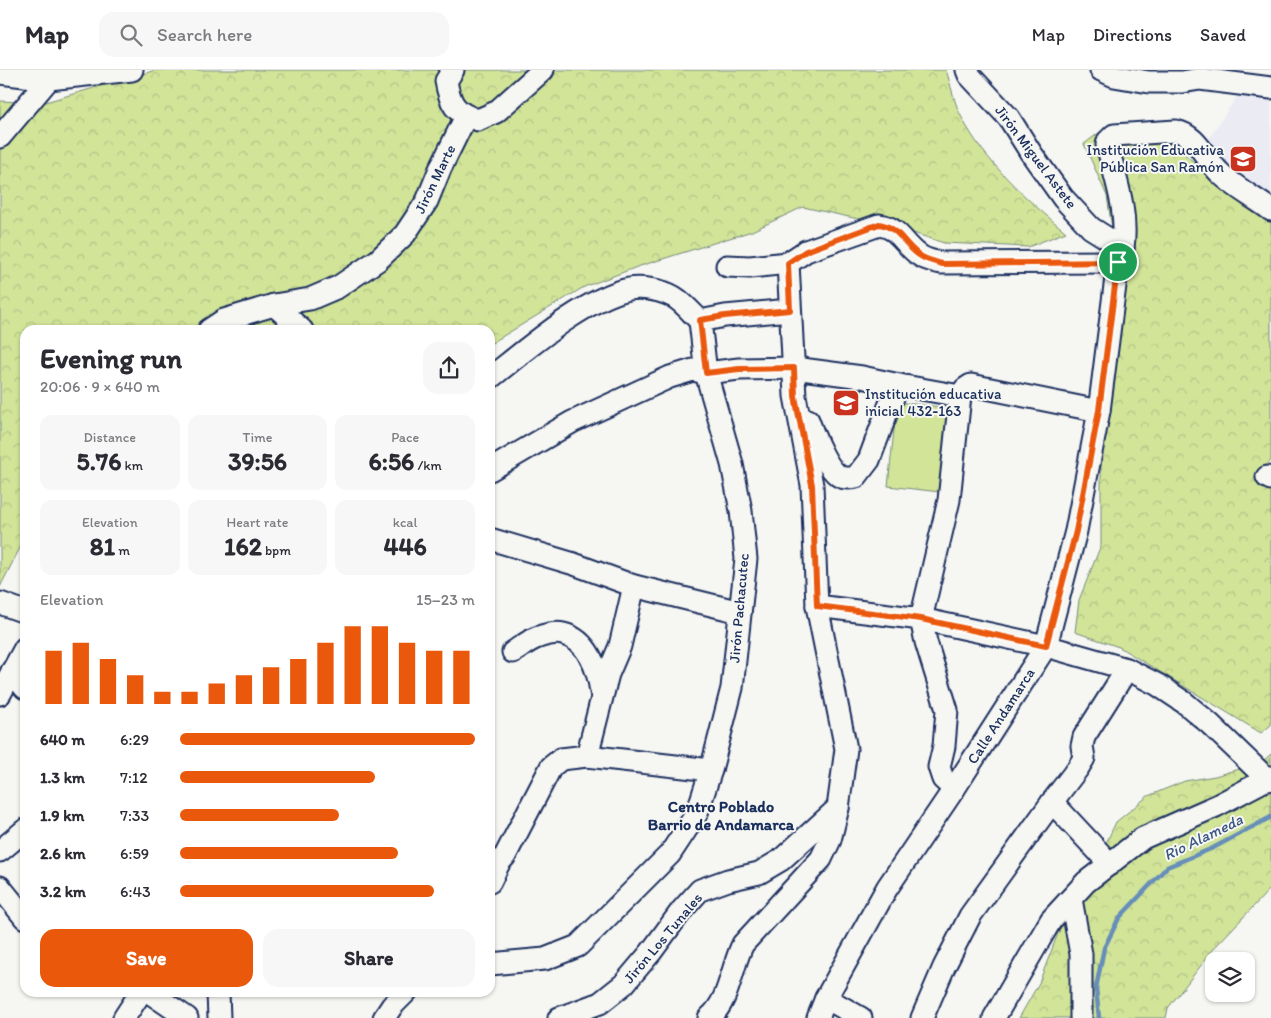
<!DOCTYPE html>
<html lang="en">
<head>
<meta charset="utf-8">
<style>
	body { margin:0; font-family:Itim,sans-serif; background:#f7f7f7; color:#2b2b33; height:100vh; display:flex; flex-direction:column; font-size:19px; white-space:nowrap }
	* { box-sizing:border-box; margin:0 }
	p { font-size:16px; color:#7c7c81 }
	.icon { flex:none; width:28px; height:28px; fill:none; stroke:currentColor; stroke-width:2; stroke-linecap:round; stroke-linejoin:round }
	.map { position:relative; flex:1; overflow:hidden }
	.panel { position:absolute; left:20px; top:255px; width:475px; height:672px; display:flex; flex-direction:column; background:#fff; border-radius:15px; box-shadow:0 1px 4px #0004 }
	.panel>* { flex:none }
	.fabs { position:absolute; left:1205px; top:882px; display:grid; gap:10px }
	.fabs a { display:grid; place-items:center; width:50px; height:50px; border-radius:10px; background:#fff; box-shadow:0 1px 4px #0004; font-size:25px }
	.pin { position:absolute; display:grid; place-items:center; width:42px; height:42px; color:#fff; margin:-21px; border:2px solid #fff; border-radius:50%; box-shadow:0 1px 5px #0007 }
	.round { display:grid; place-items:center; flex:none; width:52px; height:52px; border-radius:15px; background:#f7f7f7 }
	.summary { display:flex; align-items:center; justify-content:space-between; height:85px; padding:0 20px }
	h1 { font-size:28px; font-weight:800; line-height:38px }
	.stats { display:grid; grid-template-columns:repeat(3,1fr); gap:8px; height:85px; padding:5px 20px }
	.stats div { display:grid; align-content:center; border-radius:12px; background:#f7f7f7; text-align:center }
	.stats b { font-size:25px; font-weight:800 }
	.stats small { font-size:14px; font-weight:400 }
	.stats p { font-size:14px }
	.chart { height:140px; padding:10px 20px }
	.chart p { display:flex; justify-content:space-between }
	.chart svg { width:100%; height:90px; margin-top:5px; stroke:#ea580c; stroke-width:6 }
	.button { display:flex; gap:10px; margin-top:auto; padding:10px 20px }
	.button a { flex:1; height:58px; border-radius:15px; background:#ea580c; color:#fff; font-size:20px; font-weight:800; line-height:58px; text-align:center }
	.button a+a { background:#f7f7f7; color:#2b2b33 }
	ul { padding:0 20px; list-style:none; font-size:16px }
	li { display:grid; grid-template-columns:80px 60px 1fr; align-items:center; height:38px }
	li i { height:12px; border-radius:6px; background:#ea580c }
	header { display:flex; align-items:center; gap:30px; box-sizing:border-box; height:70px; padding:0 25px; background:#fff; border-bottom:1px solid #e1e1e2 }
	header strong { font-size:24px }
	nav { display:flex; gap:28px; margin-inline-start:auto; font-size:18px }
	.search { width:350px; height:45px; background:#f7f7f7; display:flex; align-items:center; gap:12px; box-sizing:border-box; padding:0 18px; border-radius:15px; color:#7c7c81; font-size:19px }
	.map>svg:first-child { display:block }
	.built { fill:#ebebf4 }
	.grass { fill:#d1e498; stroke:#768a7b }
	.forest { fill:url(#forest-crowns); stroke:#768a7b }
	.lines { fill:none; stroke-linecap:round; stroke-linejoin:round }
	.stream { stroke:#668eb9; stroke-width:4.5 }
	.minor-casing { stroke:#1b2f5e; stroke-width:25 }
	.minor { stroke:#f6f6f2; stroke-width:21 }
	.route-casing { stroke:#fff; stroke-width:10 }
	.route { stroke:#ea580c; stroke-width:6 }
	.labels { text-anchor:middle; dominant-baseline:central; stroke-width:4; stroke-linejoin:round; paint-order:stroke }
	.poi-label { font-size:15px; fill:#1b2f5e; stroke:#f6f6f2; text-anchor:end }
	.street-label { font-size:15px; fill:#1b2f5e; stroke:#f6f6f2 }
	.neighbourhood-label { font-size:16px; font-weight:bold; fill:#1b2f5e; stroke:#f6f6f2 }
	.water-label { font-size:16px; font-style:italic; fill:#3a5684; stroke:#f6f6f2 }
</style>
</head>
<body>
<header>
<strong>Map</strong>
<div class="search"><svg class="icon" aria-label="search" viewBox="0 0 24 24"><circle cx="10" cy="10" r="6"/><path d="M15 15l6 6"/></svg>Search here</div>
<nav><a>Map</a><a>Directions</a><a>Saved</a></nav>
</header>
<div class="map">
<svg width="1271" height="948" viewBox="0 0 1271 948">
	<defs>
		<pattern id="forest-crowns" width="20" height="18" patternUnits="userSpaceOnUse" patternTransform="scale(1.25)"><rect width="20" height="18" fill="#d1e498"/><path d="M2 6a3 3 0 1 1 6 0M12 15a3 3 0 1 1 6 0" fill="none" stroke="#b3c485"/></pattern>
	</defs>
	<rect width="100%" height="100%" fill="#f6f6f2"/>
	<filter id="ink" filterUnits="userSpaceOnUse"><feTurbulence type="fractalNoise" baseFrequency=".02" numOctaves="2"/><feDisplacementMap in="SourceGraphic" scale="10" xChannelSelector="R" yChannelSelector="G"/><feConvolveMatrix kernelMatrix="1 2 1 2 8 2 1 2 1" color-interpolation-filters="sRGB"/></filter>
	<g filter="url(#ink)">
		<path class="built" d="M1241,20L1271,25V126L1260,120L1225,106L1206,73Z"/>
		<path class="grass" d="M897,332L950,338L940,422L888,416Z"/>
		<g class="forest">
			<path d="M156,0H946C951,15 954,33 962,48C984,91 1028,131 1066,162L1028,177L944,173L895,157L803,137L752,161L637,197L584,217L490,274V260H25V468L0,517V31L42,33Z"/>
			<path d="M1141,58L1178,79L1204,100L1260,120L1271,126V390L1264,400L1260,411L1271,420V655L1261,663L1119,577L1075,562L1079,530L1101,475V365L1115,177L1107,126L1084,74L1100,62Z"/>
			<path d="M1271,684V818L1216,876L1168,938L1166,948H1019L1039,913L1060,858L1093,801L1116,752L1148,726L1185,711L1215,706L1262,692Z"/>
		</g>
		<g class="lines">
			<path class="stream" d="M1099,948L1096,918L1104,878L1119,848L1167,797L1213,778L1271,747"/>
			<g class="minor-casing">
				<g id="minor">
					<path d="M453,0L446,11C450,34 455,43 478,50L496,42L543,0"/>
					<path d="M1101,0L1114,6L1149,12H1182L1200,9L1271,18"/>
					<path d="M0,3L49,9L132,0"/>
					<path d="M0,67L49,9"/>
					<path d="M1123,178C1128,142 1116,110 1107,75L1108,71L1114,65L1176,61C1197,65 1205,89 1220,103C1234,117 1255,128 1271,140"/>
					<path d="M727,196L750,197L788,193L806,181L879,155C899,157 904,175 919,185C925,190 934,191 941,193L1118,192"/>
					<path d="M274,235L302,260"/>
					<path d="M700,251L725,246L790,240"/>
					<path d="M209,260L224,250L274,235L310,229L338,217L378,190L405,164L427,131L440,99L466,46"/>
					<path d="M490,308C527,279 584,229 629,219C643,217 662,220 674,227C684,233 692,243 700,251L706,303L732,394L741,441L746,489L732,618L711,700L697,743L670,784L578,876L545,889L490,894"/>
					<path d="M808,350C813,364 827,401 841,407C846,409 851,408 856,407L869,390L890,334L899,315L960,326"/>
					<path d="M490,400L572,352L670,307L693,300L706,303L739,299L794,298L862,307L899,315"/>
					<path d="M1267,407L1271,409"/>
					<path d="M490,469L574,494L634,516L740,542"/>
					<path d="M0,533L25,542"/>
					<path d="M817,536L921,549L1046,576L1127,599L1158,615L1185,633L1210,654L1268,710"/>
					<path d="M513,582C520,578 528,571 536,568C543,565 555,562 563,564C588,570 598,599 601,622"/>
					<path d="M12,601L25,618"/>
					<path d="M0,624L25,578"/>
					<path d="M587,686L711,700"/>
					<path d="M954,719L943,709L939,697L944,676L947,640L926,572L921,549L949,430L960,326L965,319L971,315L1099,341"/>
					<path d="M1052,732L1110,794"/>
					<path d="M0,781L25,760"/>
					<path d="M490,790L499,793L505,786L551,697L561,689L587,686L608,604L620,576L634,516"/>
					<path d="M490,812L499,793"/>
					<path d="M0,817L25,848"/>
					<path d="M1071,829L1081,884V948"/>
					<path d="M149,922L187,948"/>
					<path d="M218,922L219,948"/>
					<path d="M826,928L861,948"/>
					<path d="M124,948L141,922"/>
					<path d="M384,948L392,936L406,922"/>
					<path d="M559,948L600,933L624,914L651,882L682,840L700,820L728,810L759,803L781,790L838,738"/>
					<path d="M709,948C730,931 731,897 743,874L821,789L830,770L838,738L846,679L817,536L812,415L795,326L788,193"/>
					<path d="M818,948L826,928L887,818L954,719L1046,576L1076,461L1099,341L1118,192L1123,178L1091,158L1063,128L1031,83L1009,48L969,5L967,0"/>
					<path d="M922,948L944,897L970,846L1052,732L1078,698L1084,688L1082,676L1084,667L1127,599"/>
					<path d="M994,948L1051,850L1086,812L1143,768L1216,736L1271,707"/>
				</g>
			</g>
			<use href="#minor" class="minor"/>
		</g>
	</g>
	<g class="lines" filter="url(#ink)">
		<g class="route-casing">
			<path id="route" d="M879,154C899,157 904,175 919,185C925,190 934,191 942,194L1118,192L1099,340L1076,461L1046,576L921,549L817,536L812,415L795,326L794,298L739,299L706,303L700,250L725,246L790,240L788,193L806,181Z"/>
		</g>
		<use href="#route" class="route"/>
	</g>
	<defs>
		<g id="school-square" transform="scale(1.4375)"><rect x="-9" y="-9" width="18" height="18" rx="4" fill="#c8321e" stroke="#f6f6f2"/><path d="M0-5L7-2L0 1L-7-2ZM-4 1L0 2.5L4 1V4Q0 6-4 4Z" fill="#fff"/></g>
	</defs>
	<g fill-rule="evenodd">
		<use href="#school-square" x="1243" y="89"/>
		<use href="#school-square" x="846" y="333"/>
	</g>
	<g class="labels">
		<g class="poi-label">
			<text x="1224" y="80">Institución Educativa<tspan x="1224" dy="17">Pública San Ramón</tspan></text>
			<text x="865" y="324" text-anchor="start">Institución educativa<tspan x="865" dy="17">inicial 432-163</tspan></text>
		</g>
		<g class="street-label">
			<text transform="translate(1036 87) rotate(53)">Jirón Miguel Astete</text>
			<text transform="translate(435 109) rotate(-64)">Jirón Marte</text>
			<text transform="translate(739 538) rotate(-85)">Jirón Pachacutec</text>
			<text transform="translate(1001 646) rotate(-57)">Calle Andamarca</text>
			<text transform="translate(663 868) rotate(-50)">Jirón Los Tunales</text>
		</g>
		<g class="neighbourhood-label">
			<text x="721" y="736">Centro Poblado<tspan x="721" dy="18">Barrio de Andamarca</tspan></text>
		</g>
		<g class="water-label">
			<text transform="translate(1203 767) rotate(-26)">Rio Alameda</text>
		</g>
	</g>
</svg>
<div class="fabs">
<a><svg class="icon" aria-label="layers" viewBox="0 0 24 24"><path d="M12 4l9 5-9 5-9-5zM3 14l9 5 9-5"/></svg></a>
</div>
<div class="pin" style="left:1118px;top:192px;background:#1e9e55"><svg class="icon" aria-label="arrive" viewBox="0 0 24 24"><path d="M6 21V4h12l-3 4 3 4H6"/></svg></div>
<section class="panel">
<div class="summary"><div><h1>Evening run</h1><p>20:06 · 9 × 640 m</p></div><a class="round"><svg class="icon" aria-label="share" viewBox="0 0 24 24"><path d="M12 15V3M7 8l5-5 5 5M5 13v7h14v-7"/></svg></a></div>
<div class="stats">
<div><p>Distance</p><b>5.76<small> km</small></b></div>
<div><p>Time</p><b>39:56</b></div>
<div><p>Pace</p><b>6:56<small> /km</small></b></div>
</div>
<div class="stats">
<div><p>Elevation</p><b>81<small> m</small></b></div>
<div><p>Heart rate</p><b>162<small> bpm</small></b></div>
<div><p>kcal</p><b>446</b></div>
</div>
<div class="chart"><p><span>Elevation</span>15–23 m</p>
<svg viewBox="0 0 160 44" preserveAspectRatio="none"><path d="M5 44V18M15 44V14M25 44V22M35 44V30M45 44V38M55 44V38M65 44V34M75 44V30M85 44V26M95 44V22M105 44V14M115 44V6M125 44V6M135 44V14M145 44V18M155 44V18"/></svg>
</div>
<ul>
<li><b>640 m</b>6:29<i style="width:100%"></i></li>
<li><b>1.3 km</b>7:12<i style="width:66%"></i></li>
<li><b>1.9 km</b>7:33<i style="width:54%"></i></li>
<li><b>2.6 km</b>6:59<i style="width:74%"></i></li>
<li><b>3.2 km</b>6:43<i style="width:86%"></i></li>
</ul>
<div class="button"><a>Save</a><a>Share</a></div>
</section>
</div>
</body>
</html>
